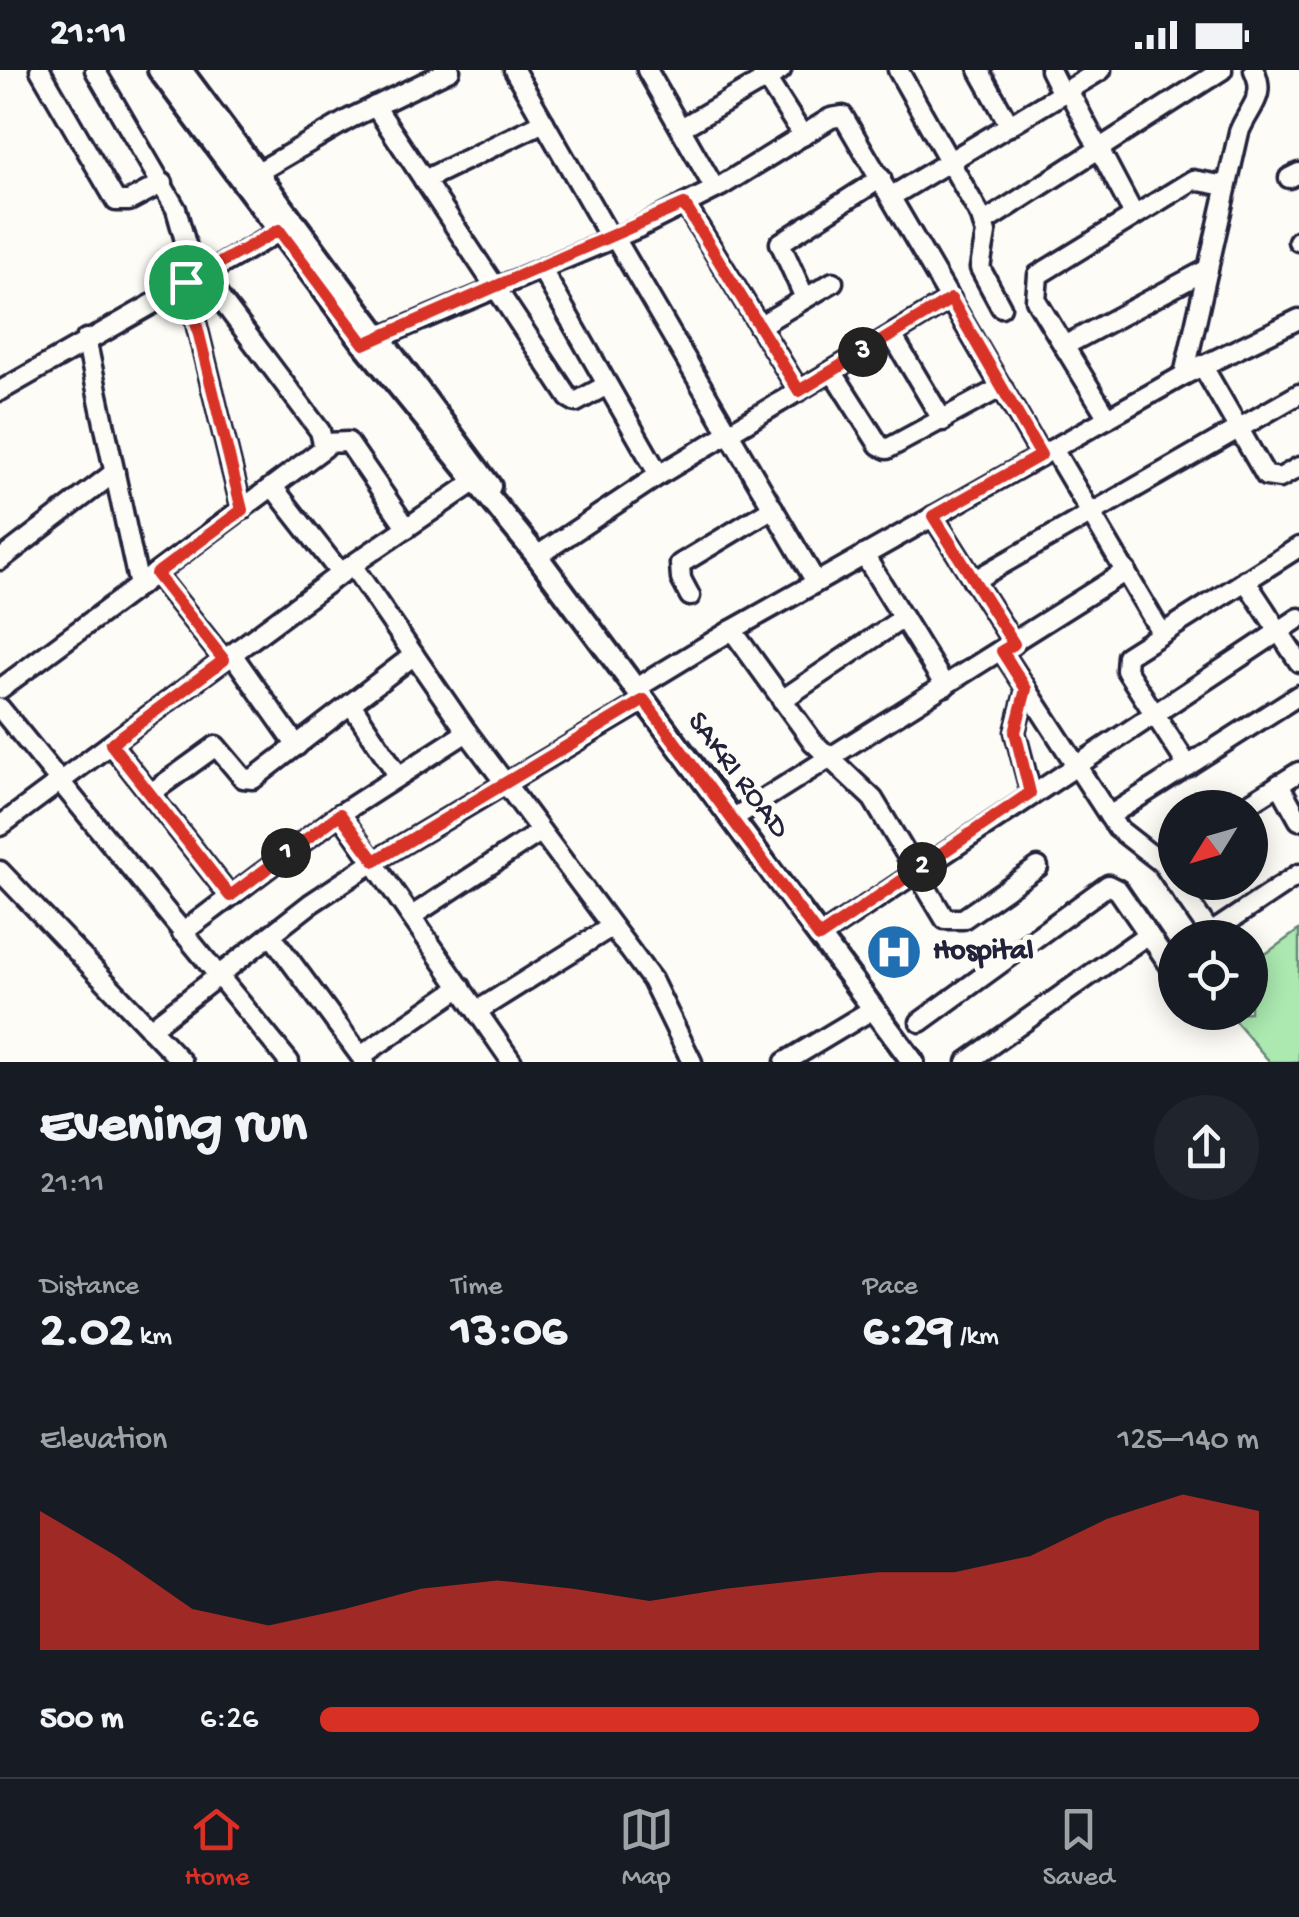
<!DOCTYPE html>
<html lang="en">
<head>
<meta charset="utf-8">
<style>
	body { margin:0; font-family:"Gochi Hand",sans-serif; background:#20242c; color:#f1f3f6; height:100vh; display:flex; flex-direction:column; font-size:38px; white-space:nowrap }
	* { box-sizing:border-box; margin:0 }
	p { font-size:32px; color:#9ea1a6 }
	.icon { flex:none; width:55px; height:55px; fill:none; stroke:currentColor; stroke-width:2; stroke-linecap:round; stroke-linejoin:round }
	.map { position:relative; height:992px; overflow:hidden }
	.sheet { display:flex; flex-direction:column; background:#171b24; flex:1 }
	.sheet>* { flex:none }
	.needle { width:65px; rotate:233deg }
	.controls { position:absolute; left:1158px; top:720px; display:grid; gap:20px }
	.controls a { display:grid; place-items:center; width:110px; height:110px; border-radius:50%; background:#171b24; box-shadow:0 5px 25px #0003; font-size:50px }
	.pin { position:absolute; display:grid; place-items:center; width:85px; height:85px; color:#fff; margin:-42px; border:5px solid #fff; border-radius:50%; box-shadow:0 2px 10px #0007 }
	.km { position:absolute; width:50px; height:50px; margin:-25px; border-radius:50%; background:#222; color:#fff; font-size:28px; line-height:50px; text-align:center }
	.round { display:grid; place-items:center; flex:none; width:105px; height:105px; border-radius:52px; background:#20242c }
	.headline { display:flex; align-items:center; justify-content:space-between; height:170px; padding:0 40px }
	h1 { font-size:55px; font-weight:700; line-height:75px }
	.stats { display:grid; grid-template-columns:repeat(3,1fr); gap:15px; height:170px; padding:10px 40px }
	.stats div { display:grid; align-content:center }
	.stats b { font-size:50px; font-weight:700 }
	.stats small { font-size:28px; font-weight:400 }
	.stats p { font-size:28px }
	.chart { height:280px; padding:20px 40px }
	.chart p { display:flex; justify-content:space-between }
	.chart svg { width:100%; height:180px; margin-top:10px; fill:#d93025; opacity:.7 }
	ul { padding:0 40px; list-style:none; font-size:32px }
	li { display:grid; grid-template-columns:160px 120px 1fr; align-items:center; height:75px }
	li i { height:25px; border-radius:12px; background:#d93025 }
	.status { display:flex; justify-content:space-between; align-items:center; height:70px; padding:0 50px; background:#171b24; direction:ltr }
	.status svg { height:28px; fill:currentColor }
	.menu { display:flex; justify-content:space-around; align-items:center; height:140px; border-top:2px solid #363941; background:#171b24; font-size:28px; color:#9ea1a6 }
	.menu a { display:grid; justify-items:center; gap:5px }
	.menu .current { color:#d93025 }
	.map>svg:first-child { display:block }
	.green { fill:#abe9b0; stroke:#668676; stroke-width:2.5 }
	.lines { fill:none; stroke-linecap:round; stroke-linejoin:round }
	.minor-casing { stroke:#22223b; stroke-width:25 }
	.major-casing { stroke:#22223b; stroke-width:28 }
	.minor { stroke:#fdfcf7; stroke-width:18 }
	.major { stroke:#fdfcf7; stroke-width:20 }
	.route-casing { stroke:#fff; stroke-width:20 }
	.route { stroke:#d93025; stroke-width:12 }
	.labels { text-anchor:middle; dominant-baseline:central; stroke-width:10; stroke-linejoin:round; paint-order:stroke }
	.street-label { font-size:30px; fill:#22223b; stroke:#fdfcf7 }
	.poi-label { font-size:30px; font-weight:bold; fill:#22223b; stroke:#fdfcf7; text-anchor:start }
</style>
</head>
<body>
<div class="status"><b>21:11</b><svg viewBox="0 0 49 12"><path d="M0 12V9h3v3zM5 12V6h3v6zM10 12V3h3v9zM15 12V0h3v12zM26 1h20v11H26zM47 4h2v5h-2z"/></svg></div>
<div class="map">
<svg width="1299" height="992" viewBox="0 0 1299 992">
	<rect width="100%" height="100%" fill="#fdfcf7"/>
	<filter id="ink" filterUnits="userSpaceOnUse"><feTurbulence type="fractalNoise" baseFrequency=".01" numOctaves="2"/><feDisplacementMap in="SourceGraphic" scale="20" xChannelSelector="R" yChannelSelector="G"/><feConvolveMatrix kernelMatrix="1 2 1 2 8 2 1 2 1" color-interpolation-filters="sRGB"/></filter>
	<g filter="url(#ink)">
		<path class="green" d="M1299,860V992H1270L1228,943L1250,942V895Z"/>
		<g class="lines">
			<g class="minor-casing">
				<g id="minor">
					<path d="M40,0L116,131H129L163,113"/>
					<path d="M95,0L176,139L195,206"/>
					<path d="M514,0L611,169"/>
					<path d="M647,0L715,119"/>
					<path d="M761,0L803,66"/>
					<path d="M898,0L981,147L986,163L980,198L1001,237"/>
					<path d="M979,0L1010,56"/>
					<path d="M1050,0L1062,24"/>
					<path d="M1068,20L1134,145"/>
					<path d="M375,36L569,328L576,332L607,315"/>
					<path d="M681,58L781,0"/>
					<path d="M248,108L349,49L450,0"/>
					<path d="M1289,108L1299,103"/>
					<path d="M424,110L544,52"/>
					<path d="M892,126L1101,0"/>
					<path d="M685,134L799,321"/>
					<path d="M983,153L1222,0"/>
					<path d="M615,168L816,512"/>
					<path d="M1298,171L1299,170"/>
					<path d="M542,200L659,405"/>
					<path d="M186,212L242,440"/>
					<path d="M805,228L780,173L881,108"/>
					<path d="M759,256L833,212"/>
					<path d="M892,265L943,351"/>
					<path d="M86,269L139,516"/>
					<path d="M369,272L638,158L721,116L831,48L843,46L1041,385"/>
					<path d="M1064,276L1208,199"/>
					<path d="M1202,295L1266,406L1280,408L1299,397"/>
					<path d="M832,301L879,375L887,379L1002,317"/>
					<path d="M1184,305L1239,62C1249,37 1267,27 1254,0"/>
					<path d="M0,321L289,156"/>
					<path d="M1108,348L1036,230L1038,205L1193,110L1226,116"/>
					<path d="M325,373L348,372L407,458"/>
					<path d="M1053,379L1161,562"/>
					<path d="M273,417L341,504"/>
					<path d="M933,446L1014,574"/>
					<path d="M864,485L945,616"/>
					<path d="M537,486L659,405L951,229"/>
					<path d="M0,490L115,402"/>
					<path d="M352,495L467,662L652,910L692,992"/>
					<path d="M156,504L224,590"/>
					<path d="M1245,510L1299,592"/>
					<path d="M973,511L1299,324"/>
					<path d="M690,526L681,509L680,494L773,438"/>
					<path d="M732,560L813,672L873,729L945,849H963L1038,797"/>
					<path d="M1002,581L1117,758L1163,794L1175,812"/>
					<path d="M232,584L297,676"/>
					<path d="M0,619L324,378L320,361L201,203"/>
					<path d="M635,619L732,560L1184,305L1299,249"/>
					<path d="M1026,619L1015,662L1031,723"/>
					<path d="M782,630L903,548"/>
					<path d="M351,634L398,705"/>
					<path d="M0,638L289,992"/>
					<path d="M111,674L230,826"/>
					<path d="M1188,696L1126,600L1127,586L1299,477"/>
					<path d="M1279,714L1299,750"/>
					<path d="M151,723L216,676L243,708L253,709L414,585"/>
					<path d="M1242,738L1299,702"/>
					<path d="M340,744L512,992"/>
					<path d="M1109,746L1299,625"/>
					<path d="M732,749L1126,501"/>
					<path d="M0,756L352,495L474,412"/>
					<path d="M0,801L182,992"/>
					<path d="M1175,812L1214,868"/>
					<path d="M412,846L540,762"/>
					<path d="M182,863L340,744L467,662"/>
					<path d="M1211,863L1299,804"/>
					<path d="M271,865L365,992"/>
					<path d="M819,867L1299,548"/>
					<path d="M477,941L611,857"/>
					<path d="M920,952L1108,815L1118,820L1175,903"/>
					<path d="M150,959L310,834L375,791L644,631"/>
					<path d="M361,986L461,917"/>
					<path d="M785,992L873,939"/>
					<path d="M967,992L1148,864"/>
				</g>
			</g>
			<g class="major-casing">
				<g id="major">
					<path d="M159,0L364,274L537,486L913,992"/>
					<path d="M181,0L490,416"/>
				</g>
			</g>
			<use href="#minor" class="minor"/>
			<use href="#major" class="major"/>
		</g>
	</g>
	<g class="lines" filter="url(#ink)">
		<g class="route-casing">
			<path id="route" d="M684,134L799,321L951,229L1041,385L933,446L1014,574L1002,581L1026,619L1015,662L1030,723L819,867L644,630L375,791L340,744L230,826L111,674L224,590L156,504L242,440L186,212L279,160L364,274Z"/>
		</g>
		<use href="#route" class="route"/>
	</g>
	<defs>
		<g id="hospital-disc" transform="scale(2.875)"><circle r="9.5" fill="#1f6fb2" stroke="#fdfcf7"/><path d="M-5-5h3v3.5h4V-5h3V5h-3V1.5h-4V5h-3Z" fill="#fff"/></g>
	</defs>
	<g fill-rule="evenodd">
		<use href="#hospital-disc" x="894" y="882"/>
	</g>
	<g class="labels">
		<g class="street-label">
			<text transform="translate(737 706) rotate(53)">SAKRI ROAD</text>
		</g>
		<g class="poi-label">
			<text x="933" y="882">Hospital</text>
		</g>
	</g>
</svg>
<div class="controls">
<a><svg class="needle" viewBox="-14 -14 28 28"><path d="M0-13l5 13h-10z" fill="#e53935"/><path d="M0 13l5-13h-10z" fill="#9ea1a6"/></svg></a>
<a><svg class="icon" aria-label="locate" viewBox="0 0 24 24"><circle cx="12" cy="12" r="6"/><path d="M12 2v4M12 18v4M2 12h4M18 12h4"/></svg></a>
</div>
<div class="pin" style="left:186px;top:212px;background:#1e9e55"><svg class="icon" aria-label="arrive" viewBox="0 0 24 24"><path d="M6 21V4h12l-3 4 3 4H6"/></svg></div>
<b class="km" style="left:286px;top:783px">1</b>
<b class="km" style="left:922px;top:797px">2</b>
<b class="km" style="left:863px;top:282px">3</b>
</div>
<section class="sheet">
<div class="headline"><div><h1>Evening run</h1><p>21:11</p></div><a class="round"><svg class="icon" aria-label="share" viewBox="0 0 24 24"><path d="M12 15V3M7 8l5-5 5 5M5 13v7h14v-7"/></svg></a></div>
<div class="stats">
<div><p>Distance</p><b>2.02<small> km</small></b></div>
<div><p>Time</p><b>13:06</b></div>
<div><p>Pace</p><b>6:29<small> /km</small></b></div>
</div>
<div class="chart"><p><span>Elevation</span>125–140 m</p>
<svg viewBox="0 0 160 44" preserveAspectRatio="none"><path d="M0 44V10L10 21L20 34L30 38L40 34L50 29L60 27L70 29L80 32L90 29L100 27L110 25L120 25L130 21L140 12L150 6L160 10V44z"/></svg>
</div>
<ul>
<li><b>500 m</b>6:26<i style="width:100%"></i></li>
</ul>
</section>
<nav class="menu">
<a class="current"><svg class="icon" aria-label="home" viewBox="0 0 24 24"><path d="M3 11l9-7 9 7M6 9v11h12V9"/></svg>Home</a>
<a><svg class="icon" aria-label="map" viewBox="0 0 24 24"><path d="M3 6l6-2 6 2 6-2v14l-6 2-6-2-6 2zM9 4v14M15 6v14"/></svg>Map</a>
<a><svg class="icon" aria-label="saved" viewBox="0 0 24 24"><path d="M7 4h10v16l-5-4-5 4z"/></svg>Saved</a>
</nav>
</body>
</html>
